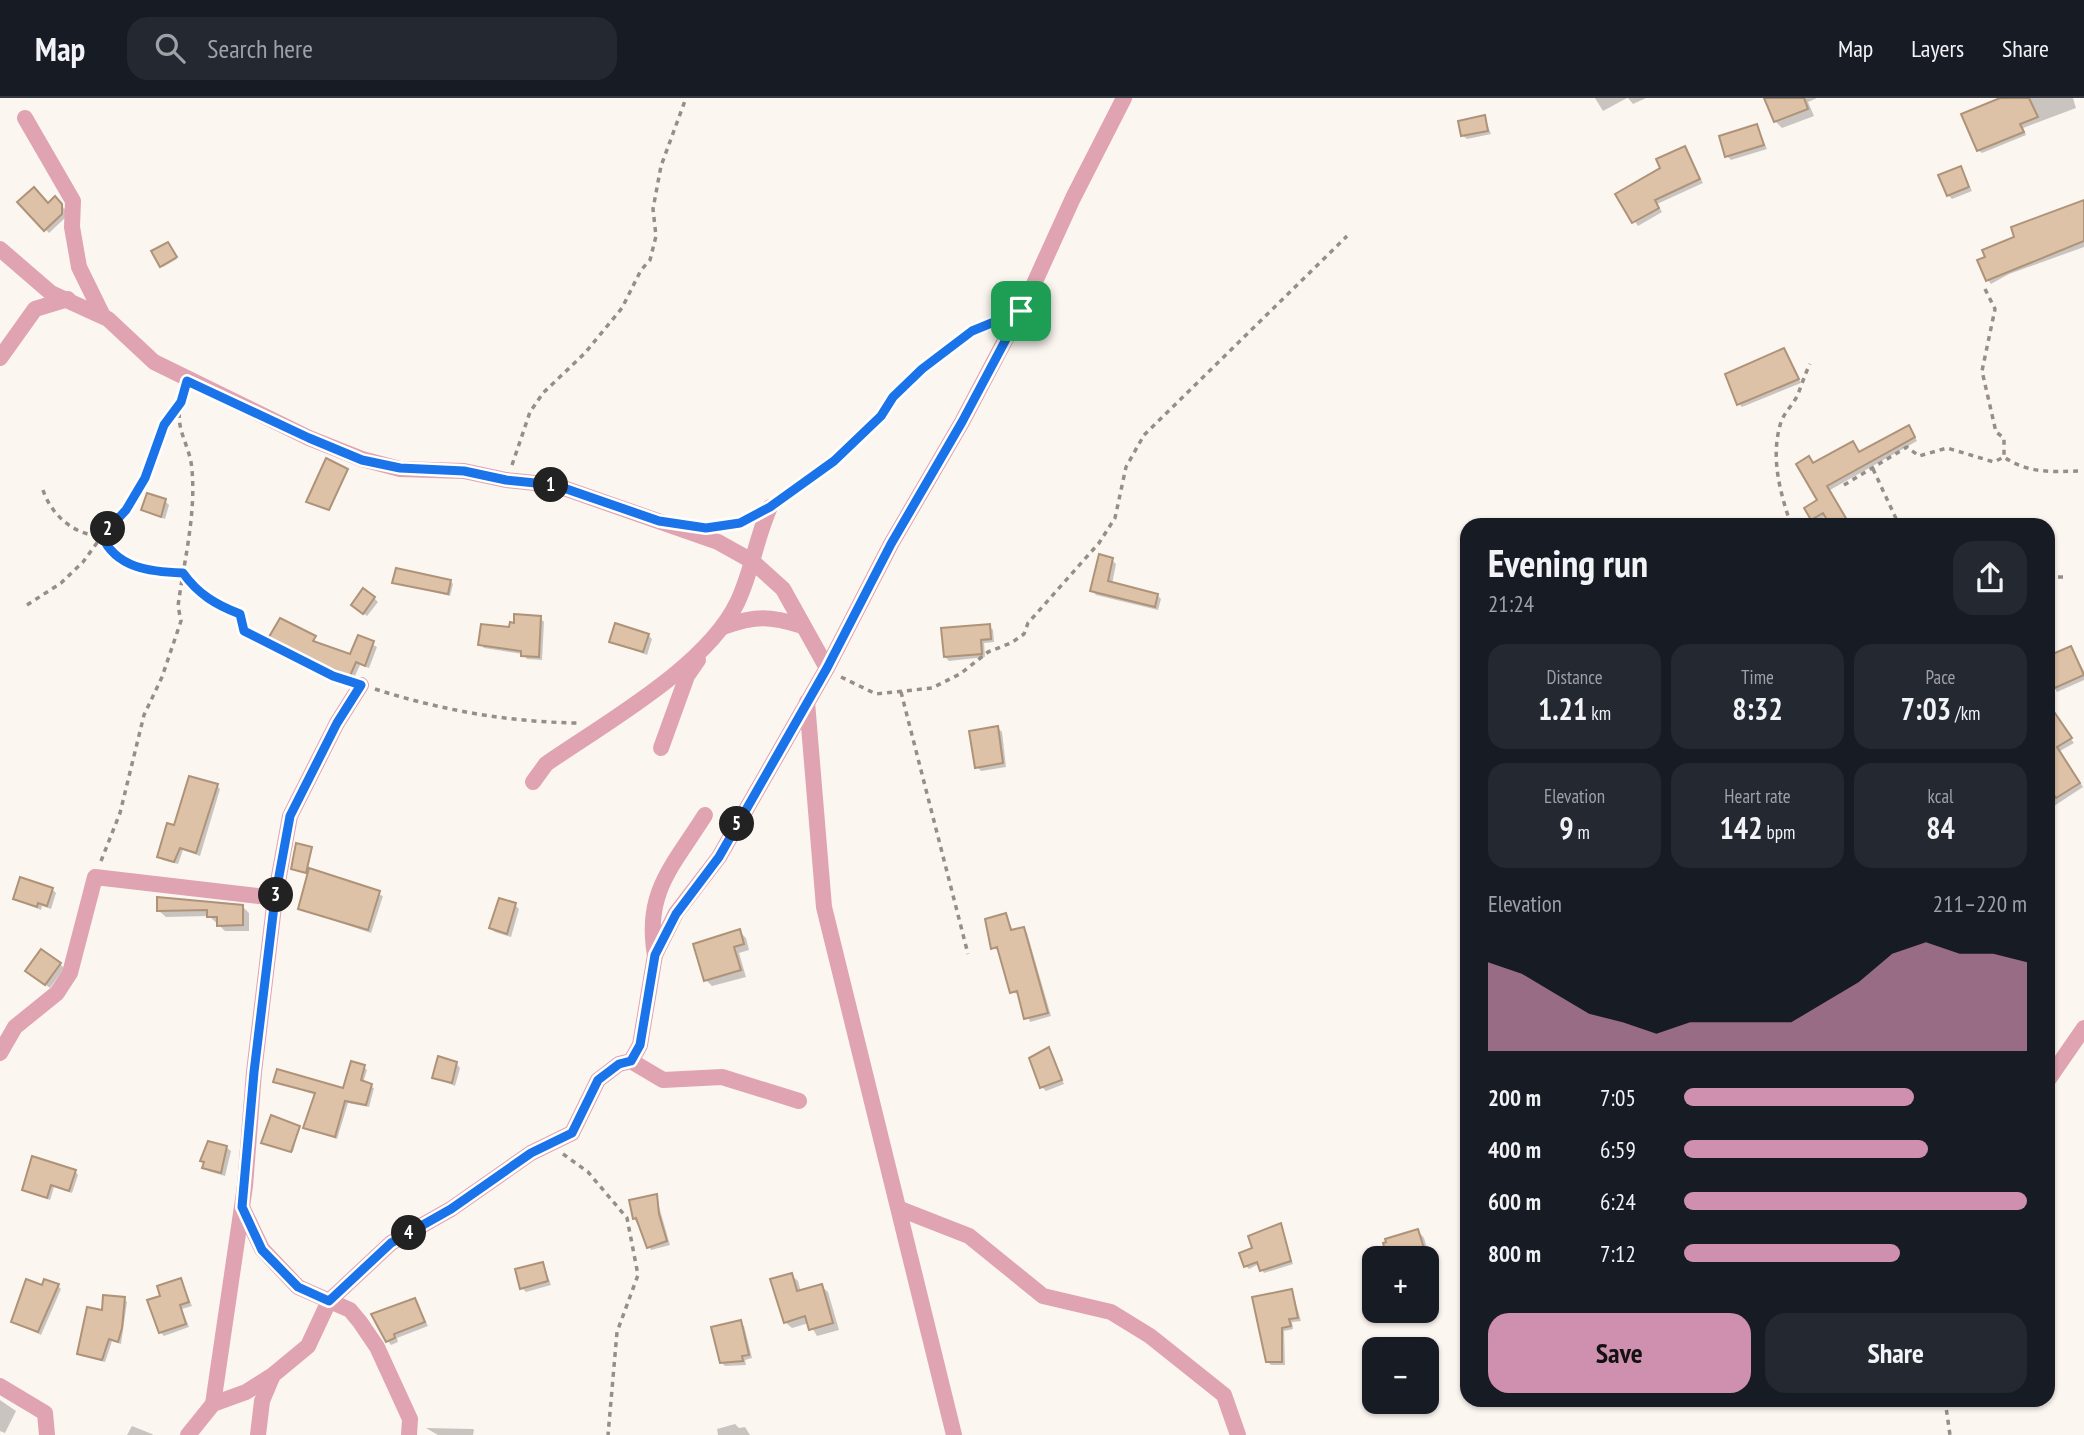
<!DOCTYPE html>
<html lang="en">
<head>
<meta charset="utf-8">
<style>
	body { margin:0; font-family:"PT Sans Narrow",sans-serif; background:#242831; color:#f1f3f6; height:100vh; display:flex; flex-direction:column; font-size:26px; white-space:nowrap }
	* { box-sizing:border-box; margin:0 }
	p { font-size:23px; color:#9ea1a6 }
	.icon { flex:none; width:38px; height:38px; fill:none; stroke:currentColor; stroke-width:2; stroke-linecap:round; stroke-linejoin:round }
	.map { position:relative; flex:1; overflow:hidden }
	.drawer { position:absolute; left:1460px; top:420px; width:595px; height:889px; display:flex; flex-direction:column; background:#171b24; border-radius:21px; box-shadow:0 2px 5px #0004 }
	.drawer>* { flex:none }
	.buttons { position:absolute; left:1362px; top:1148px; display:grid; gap:14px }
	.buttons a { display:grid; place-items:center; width:77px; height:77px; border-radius:14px; background:#171b24; box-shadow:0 2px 5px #0004; font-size:35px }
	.pin { position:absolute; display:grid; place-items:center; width:60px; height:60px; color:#fff; margin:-30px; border-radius:14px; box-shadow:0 4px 10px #0006 }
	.km { position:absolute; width:35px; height:35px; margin:-18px; border-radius:50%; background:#222; color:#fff; font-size:19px; line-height:35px; text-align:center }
	.round { display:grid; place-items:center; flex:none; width:74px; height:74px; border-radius:21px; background:#242831 }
	.summary { display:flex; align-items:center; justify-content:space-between; height:119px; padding:0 28px }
	h1 { font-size:38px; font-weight:700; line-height:52px }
	.metrics { display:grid; grid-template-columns:repeat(3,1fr); gap:10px; height:119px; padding:7px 28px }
	.metrics div { display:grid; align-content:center; border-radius:18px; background:#242831; text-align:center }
	.metrics b { font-size:30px; font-weight:700 }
	.metrics small { font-size:19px; font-weight:400 }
	.metrics p { font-size:19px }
	.chart { height:196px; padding:14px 28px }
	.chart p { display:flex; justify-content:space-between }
	.chart svg { width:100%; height:126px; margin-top:7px; fill:#cf8fae; opacity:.7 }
	.cta { display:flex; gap:14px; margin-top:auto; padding:14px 28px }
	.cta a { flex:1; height:80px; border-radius:21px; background:#cf8fae; color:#111; font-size:28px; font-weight:700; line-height:80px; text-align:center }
	.cta a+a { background:#242831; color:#f1f3f6 }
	ul { padding:0 28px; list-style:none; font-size:23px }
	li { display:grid; grid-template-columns:112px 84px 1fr; align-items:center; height:52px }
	li i { height:18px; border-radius:9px; background:#cf8fae }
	header { display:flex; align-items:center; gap:42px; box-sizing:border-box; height:98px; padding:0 35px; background:#171b24; border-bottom:2px solid #363941 }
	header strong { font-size:33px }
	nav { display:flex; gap:38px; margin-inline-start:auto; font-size:24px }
	.search { width:490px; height:63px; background:#242831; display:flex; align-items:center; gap:18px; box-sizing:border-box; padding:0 24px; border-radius:21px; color:#9ea1a6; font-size:26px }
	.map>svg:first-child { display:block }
	.shadow { fill:#0003 }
	.building { fill:#dec2a8; stroke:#ae9379; stroke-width:2 }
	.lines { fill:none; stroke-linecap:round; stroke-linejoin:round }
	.path { stroke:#978f87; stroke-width:3.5; stroke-dasharray:5 5; stroke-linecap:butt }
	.street { stroke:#e0a3b2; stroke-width:16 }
	.route-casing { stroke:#fff; stroke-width:14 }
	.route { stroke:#1a73e8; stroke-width:9 }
</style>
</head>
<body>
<header>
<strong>Map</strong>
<div class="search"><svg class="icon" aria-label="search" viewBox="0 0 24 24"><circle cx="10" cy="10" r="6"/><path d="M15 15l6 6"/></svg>Search here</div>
<nav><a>Map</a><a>Layers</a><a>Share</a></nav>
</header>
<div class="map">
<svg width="2084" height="1337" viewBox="0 0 2084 1337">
	<rect width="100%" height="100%" fill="#fcf6f1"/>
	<g class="shadow">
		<path d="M1595,0H1627L1603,13Z"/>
		<path d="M1628,0H1646L1633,6Z"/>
		<path d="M1766,0H1817L1808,4L1814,18L1782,30L1775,23Z"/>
		<path d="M2006,0H2073L2076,10L2023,30L2026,37L1982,55L1978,52Z"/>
		<path d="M1484,19L1491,36L1467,41L1462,37Z"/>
		<path d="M1757,28L1767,51L1731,62L1727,58Z"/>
		<path d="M1684,50L1703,85L1657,106L1662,114L1638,128L1617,97L1662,70Z"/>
		<path d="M1961,70L1972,93L1952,101L1948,97Z"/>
		<path d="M55,101L65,111V120L49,135L19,104L48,108Z"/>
		<path d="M2084,103V149L2009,176L1991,186L1988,182L2017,140Z"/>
		<path d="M169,147L177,161L163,169L162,167Z"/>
		<path d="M1784,252L1801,285L1742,309L1739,306Z"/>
		<path d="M1912,333L1917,343L1830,392L1847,422L1832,427L1826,418L1816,424L1813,421L1819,403L1814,366L1853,345L1860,355Z"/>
		<path d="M347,372L330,412L308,404Z"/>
		<path d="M165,403L169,407L165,421L143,412Z"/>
		<path d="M1112,462L1116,466L1112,486L1157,497L1161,501L1158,512L1096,497L1092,492Z"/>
		<path d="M450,483L453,486L450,498L394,484Z"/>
		<path d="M374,500L378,504L367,518L357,511Z"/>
		<path d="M540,520L544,524L542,562L527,561L523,556L484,550L480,546Z"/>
		<path d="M989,528L993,532L994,544L984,545L985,559L949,563L945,559Z"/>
		<path d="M648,537L652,541L647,557L611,543Z"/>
		<path d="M359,539L377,549L369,570L360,567L354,580L314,565L276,543L314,540L317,546L351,559Z"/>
		<path d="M2071,550L2084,573V582L2057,594L2048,578V560Z"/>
		<path d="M2048,609L2074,645L2060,653L2083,689L2048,712Z"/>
		<path d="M998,630L1002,634L1006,669L981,673L977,669Z"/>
		<path d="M217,688L220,691L200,758L183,752L178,766L163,762L159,758Z"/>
		<path d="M311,751L308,772L383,798L371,835L300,811L309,776L293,771Z"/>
		<path d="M52,791L56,795L51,811L42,808L41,812L15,801Z"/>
		<path d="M173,800L242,808L249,815V833H225L209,818L166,819L159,813V801Z"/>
		<path d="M515,807L519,811L511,839L495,834L491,830Z"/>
		<path d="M1006,817L1013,833L1023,831L1027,835L1051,918L1030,924L1020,897L1012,894L1000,853L993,850Z"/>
		<path d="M739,833L746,840L749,852L739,855L746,879L712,888L706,882Z"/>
		<path d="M60,866L64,870L50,890L32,877Z"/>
		<path d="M1049,952L1064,986L1046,993L1042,989Z"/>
		<path d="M456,965L460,970L455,988L434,979Z"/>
		<path d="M364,969L367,972L363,985L374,990L369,1009L348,1005L337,1041L305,1030L316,997L275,984L344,992Z"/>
		<path d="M299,1030L293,1054L263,1045Z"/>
		<path d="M226,1049L231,1053L225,1078L208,1073L202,1062Z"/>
		<path d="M75,1073L78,1077L72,1095L54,1089L50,1102L24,1091Z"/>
		<path d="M656,1098L670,1147L651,1152L634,1120Z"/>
		<path d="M1280,1127L1293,1166L1264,1175L1259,1166L1249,1171L1246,1168L1255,1151Z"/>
		<path d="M1418,1133L1424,1140L1436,1178L1426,1180V1160H1389L1385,1147Z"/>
		<path d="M543,1166L551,1187L526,1194L522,1190Z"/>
		<path d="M791,1177L798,1183L801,1194L821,1188L828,1194L839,1232L817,1238L809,1225L792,1230L785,1224Z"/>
		<path d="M180,1182L192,1208L182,1211L189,1229L164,1238L160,1234L162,1199Z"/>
		<path d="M58,1188L61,1191L41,1237L13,1224L43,1189Z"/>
		<path d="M1292,1192L1301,1223L1292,1224L1293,1231L1284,1233L1285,1267H1271L1267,1263Z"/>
		<path d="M124,1201L127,1204L121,1246L112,1243L105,1264L82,1258L79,1255L103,1215Z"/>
		<path d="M415,1202L428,1228L397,1240L398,1244L391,1247L387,1242Z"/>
		<path d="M740,1224L744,1228L752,1260L745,1262L746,1267L725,1268L721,1264Z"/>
		<path d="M0,1302L16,1313L5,1335L0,1333Z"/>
		<path d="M735,1326L739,1330L745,1329L750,1337H718L717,1331Z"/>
		<path d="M132,1328L152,1336L153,1337H127Z"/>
		<path d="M426,1330L473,1331L474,1332L473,1337H438Z"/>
	</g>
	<g class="building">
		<path d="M1764,0H1804L1808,11L1774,24Z"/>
		<path d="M2000,0H2029L2038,19L2020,26L2024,34L1977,53L1961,16Z"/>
		<path d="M1485,17L1488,33L1461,38L1458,23Z"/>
		<path d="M1757,26L1764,47L1725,59L1719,38Z"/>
		<path d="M1685,48L1700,81L1655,102L1659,110L1632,125L1615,96L1660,70L1656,61Z"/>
		<path d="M1961,68L1969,89L1947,98L1938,77Z"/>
		<path d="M34,89L48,105L55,98L62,106V116L44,133L17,104Z"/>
		<path d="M2084,102V143L1986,183L1977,162L1985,159L1982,152L2014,139L2011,129Z"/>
		<path d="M168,144L177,159L160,169L151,153Z"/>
		<path d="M1784,250L1799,281L1737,307L1725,276Z"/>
		<path d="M1909,327L1915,339L1827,388L1850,427H1830L1823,415L1811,422L1804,410L1817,402L1796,366L1809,358L1813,365L1853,343L1859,354Z"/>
		<path d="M326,360L348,371L329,412L306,404Z"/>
		<path d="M147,395L166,401L161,419L141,412Z"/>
		<path d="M1099,456L1113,460L1108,483L1158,496L1155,509L1090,493Z"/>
		<path d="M396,470L451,482L448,496L392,485Z"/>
		<path d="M363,490L375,499L363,516L351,507Z"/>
		<path d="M514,516L541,518L539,559L521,558V553L478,547L481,526L509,529L510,524L514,525Z"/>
		<path d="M280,520L316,538L313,543L350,556L358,537L374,543L365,568L356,564L350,578L309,562L269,539Z"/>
		<path d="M615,525L649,536L643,554L609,544Z"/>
		<path d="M990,526L991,541L981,542L982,556L944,559L941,530Z"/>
		<path d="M2071,548L2084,577L2048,593V558Z"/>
		<path d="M2048,605L2072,640L2057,649L2080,685L2056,700L2048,688Z"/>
		<path d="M998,628L1003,665L975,670L969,633Z"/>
		<path d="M189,678L218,686L196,755L180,750L174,764L157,759L167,725L174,727Z"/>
		<path d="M296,745L312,749L306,775L291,771Z"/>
		<path d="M309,770L380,793L368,832L298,811Z"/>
		<path d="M20,779L53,790L47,808L38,805L37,809L13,801Z"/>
		<path d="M157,799L243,807V827L217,828V819H207V812L157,813Z"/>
		<path d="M499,800L516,805L507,836L489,830Z"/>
		<path d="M1006,815L1011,832L1024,829L1048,915L1024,921L1017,893L1010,895L997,849L991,851L985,821Z"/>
		<path d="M740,831L744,846L734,849L741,872L704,883L693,846Z"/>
		<path d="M41,851L61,865L45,887L25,873Z"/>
		<path d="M1049,949L1062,982L1040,990L1029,960Z"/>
		<path d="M438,958L457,964L452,985L432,980Z"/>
		<path d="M351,963L365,967L361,982L372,986L366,1007L345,1003L335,1039L303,1030L315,995L273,984L277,971L343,990Z"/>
		<path d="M271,1017L300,1028L291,1054L261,1045Z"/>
		<path d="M208,1043L227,1048L221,1075L202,1070L204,1064L200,1063Z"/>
		<path d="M32,1058L76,1072L69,1093L51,1087L47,1100L22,1092Z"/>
		<path d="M657,1096L659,1116L667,1143L647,1150L636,1120L633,1121L629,1102Z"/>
		<path d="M1281,1125L1291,1163L1260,1173L1257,1164L1244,1169L1239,1155L1252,1150L1248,1138Z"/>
		<path d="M1418,1131L1427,1160H1387L1383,1145L1386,1144L1385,1141Z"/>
		<path d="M543,1164L548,1183L520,1191L515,1171Z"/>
		<path d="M792,1175L797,1193L822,1186L833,1225L809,1232L805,1218L784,1225L770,1181Z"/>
		<path d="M181,1180L189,1204L180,1207L186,1226L159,1235L147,1202L160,1198L157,1188Z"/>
		<path d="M26,1181L42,1187L44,1181L59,1186L38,1234L11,1224Z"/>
		<path d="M1292,1191L1298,1220L1289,1221L1291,1228L1282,1230V1264H1266L1252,1199Z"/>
		<path d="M103,1197L125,1199L122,1230L118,1244L109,1241L102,1262L77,1256L87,1209L102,1212Z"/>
		<path d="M415,1200L425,1224L394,1236L395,1240L386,1244L371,1216Z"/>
		<path d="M741,1222L749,1257L742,1258L743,1263L720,1265L711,1229Z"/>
	</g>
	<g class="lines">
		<g class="path">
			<path d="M1985,191L1995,211L1982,273L1996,334L2004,340V359"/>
			<path d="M512,367L530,314L543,295L585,255L622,210L641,172L650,162L656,138L653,111L661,68L686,0"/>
			<path d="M1873,371L1899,427"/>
			<path d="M1844,387L1907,349L1919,358L1947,350L1994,364L2004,359C2027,375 2051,374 2078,373"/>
			<path d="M43,392C51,417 75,438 102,438C116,470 150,474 183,475C198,496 216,507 240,516L244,533L344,582"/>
			<path d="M782,400C816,375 854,350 881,318C886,312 888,305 893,300C918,268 958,239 995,223"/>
			<path d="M1791,427C1780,394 1770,359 1781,324C1785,313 1794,306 1798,296C1802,286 1805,276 1810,266"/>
			<path d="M723,428L746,422"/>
			<path d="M2048,479H2068"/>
			<path d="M27,507L61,485L83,464L102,438L126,412L145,380L164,327L183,295"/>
			<path d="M841,579L876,596L932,590L960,576L988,554L1011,545L1024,536L1028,525L1099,445L1115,420L1126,369L1144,337L1347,138"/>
			<path d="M375,591C440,612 508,624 577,625"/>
			<path d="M901,594L968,856"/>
			<path d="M101,763L120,715L144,617L162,579L181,523L178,508C184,463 196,417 192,372C190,345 174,333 181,304"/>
			<path d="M563,1056L588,1074L627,1120L638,1177L617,1234L608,1337"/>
			<path d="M1945,1302L1950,1337"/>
		</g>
		<g class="street">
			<path d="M25,20L73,103L72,129L79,169L103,218"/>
			<path d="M0,151L51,195L108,221L154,264L309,340L362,361L400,371L464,373L506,382L555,387L718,444L752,463L783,491L827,570"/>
			<path d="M0,260L35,211L68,201"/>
			<path d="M723,529C756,517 770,518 803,528"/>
			<path d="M807,604L824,809L954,1337"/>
			<path d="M661,650L687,578L698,562"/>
			<path d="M533,684L546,666C605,625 706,569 737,505C752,474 756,440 770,409"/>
			<path d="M655,857C644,794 673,768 705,717"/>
			<path d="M0,955L15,929L57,895L70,875L95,779L275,800"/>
			<path d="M631,963L640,947L655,857L676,815L719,759L827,570L891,446L962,324L1028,199L1073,100L1124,0"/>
			<path d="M2048,982L2084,930"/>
			<path d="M242,1109L262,1151L298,1189L350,1212L360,1224L377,1249L410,1321L409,1337"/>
			<path d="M900,1111L969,1138L1043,1198L1111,1214L1150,1238L1224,1297L1238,1337"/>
			<path d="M0,1288L45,1315L47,1337"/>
			<path d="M213,1306L245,1088L254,974L275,800L290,718L337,625L361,587"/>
			<path d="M188,1337L213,1306L246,1294L273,1277L308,1248L329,1203L391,1145L451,1111L531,1055L572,1035L598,982L619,966L631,963L663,982L722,979L799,1003"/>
			<path d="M258,1337L262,1303L273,1277"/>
		</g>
	</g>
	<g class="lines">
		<g class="route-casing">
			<path id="route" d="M1021,213L962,324L891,446L827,570L719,759L676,816L655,857L640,947L631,963L619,966L598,982L572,1035L531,1055L451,1111L391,1145L329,1203L298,1189L262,1152L242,1109L254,974L275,800L290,718L337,625L361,587L333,578L244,533L240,516C216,507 198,496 183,475C150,474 116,470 102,438L126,412L145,380L164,327L181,304L187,283L309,340L362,362L400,370L464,373L506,382L555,387L659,423L706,430L740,425L770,409L834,363L881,318L893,299L922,271L972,233Z"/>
		</g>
		<use href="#route" class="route"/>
	</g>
</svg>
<div class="buttons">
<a>+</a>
<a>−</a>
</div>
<div class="pin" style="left:1021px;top:213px;background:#1e9e55"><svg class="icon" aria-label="arrive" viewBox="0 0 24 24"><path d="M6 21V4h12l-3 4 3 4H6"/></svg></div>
<b class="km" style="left:551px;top:387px">1</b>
<b class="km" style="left:108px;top:431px">2</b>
<b class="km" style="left:276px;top:797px">3</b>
<b class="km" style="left:409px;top:1135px">4</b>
<b class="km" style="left:737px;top:726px">5</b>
<section class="drawer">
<div class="summary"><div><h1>Evening run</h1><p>21:24</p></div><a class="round"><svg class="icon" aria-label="share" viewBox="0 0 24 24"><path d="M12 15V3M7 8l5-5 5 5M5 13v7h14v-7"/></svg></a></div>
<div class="metrics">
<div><p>Distance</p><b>1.21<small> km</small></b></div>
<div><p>Time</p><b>8:32</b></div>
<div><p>Pace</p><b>7:03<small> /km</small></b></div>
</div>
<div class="metrics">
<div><p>Elevation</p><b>9<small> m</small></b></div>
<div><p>Heart rate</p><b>142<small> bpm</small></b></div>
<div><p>kcal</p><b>84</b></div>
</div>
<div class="chart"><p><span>Elevation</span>211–220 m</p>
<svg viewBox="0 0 160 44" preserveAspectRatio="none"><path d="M0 44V13L10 17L20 24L30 31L40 34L50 38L60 34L70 34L80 34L90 34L100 27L110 20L120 10L130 6L140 10L150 10L160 13V44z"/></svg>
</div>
<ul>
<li><b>200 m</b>7:05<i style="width:67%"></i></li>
<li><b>400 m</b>6:59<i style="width:71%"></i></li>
<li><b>600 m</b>6:24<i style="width:100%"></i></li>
<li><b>800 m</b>7:12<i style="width:63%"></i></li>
</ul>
<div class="cta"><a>Save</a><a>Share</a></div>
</section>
</div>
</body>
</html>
